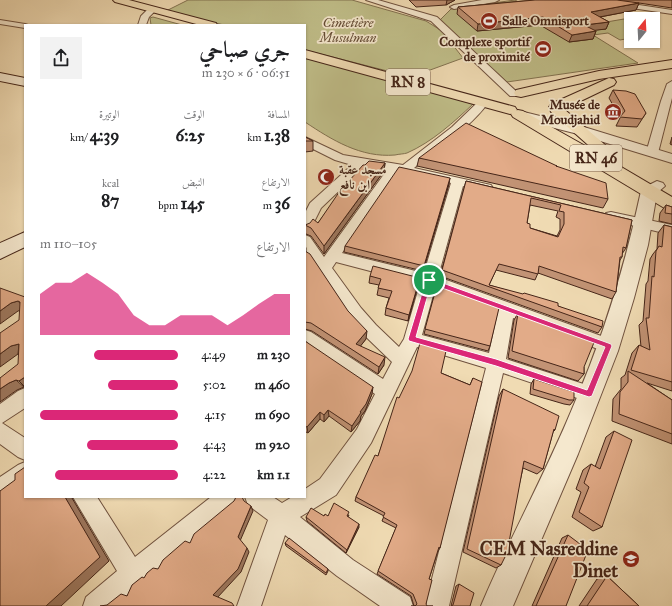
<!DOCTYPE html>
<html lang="ar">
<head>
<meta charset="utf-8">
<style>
	body { margin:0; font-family:"IM FELL Great Primer",Amiri,serif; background:#f2f2f2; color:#202124; direction:rtl; height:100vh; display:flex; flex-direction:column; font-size:15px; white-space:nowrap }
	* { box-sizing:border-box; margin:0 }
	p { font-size:13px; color:#757577 }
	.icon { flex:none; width:22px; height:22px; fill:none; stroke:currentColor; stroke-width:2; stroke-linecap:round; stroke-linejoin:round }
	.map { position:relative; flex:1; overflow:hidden; direction:ltr }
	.details { position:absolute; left:24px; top:24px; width:282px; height:474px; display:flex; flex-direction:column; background:#fff; border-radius:0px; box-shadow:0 1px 3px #0004; direction:rtl }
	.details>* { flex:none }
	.needle { width:26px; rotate:18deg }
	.fabs { position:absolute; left:624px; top:12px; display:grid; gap:8px }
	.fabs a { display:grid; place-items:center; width:36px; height:36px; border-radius:0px; background:#fff; box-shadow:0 1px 3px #0004; font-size:20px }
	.pin { position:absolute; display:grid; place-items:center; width:34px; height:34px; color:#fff; margin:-17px; border:2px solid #fff; border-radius:50%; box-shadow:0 1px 4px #0007 }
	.round { display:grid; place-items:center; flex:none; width:42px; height:42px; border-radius:0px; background:#f2f2f2 }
	.head { display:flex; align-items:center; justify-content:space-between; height:68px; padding:0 16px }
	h1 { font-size:22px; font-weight:800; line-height:30px }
	.figures { display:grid; grid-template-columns:repeat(3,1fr); gap:6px; height:68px; padding:4px 16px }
	.figures div { display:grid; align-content:center }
	.figures b { font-size:17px; font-weight:800 }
	.figures small { font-size:11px; font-weight:400 }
	.figures p { font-size:11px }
	.chart { height:112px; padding:8px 16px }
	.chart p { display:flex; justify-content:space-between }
	.chart svg { width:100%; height:72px; margin-top:4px; fill:#db2777; opacity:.7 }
	ul { padding:0 16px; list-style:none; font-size:13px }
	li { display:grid; grid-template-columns:64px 48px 1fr; align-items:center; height:30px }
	li i { height:10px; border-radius:5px; background:#db2777 }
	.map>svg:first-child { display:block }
	.green { fill:#c0be89; stroke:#827250 }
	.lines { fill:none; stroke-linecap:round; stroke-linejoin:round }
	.minor-casing { stroke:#70523f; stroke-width:2 }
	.tertiary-casing { stroke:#70523f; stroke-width:2 }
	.secondary-casing { stroke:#452518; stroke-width:2 }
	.primary-casing { stroke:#452518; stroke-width:2 }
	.trunk-casing { stroke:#452518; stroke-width:2 }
	.minor { fill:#f5e8ce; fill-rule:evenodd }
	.tertiary { fill:#f5e8ce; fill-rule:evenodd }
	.secondary { fill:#f5e8ce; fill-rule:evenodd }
	.primary { fill:#f0dbb3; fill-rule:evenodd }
	.trunk { fill:#f0dbb3; fill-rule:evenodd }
	.wall { fill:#c29375; stroke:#452518; fill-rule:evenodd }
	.shaded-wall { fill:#9e785f; stroke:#452518 }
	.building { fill:#e2ab88; stroke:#452518; fill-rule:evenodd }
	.route { fill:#db2777; stroke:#fff; fill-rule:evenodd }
	.labels { text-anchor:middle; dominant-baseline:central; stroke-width:3.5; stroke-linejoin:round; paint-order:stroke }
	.far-poi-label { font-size:13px; font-weight:bold; fill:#452518; stroke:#f5e8ce; text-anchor:start }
	.far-park-label { font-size:13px; font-style:italic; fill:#644b34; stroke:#f5e8ce }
	.shield { fill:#f5e8ce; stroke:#7a604f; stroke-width:1 }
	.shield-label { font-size:15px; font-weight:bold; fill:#452518 }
	.near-poi-label { font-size:19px; font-weight:bold; fill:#452518; stroke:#f5e8ce; text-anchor:end }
</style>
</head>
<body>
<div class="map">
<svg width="672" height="606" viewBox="0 0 672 606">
	<rect width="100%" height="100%" fill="#f0dbb3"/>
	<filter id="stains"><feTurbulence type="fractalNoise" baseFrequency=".005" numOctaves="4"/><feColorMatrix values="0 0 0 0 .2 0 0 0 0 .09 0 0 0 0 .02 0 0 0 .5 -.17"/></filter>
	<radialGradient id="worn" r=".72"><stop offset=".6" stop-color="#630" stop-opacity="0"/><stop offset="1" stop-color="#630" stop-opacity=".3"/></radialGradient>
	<g class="green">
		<path d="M188,0H352L426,21L442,31L463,58L411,77L305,50V25H224L166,11Z"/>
		<path d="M515,0L534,11L577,27L624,19L631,23V38L620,40L608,33L593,35L638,63L507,82L440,20L451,9Z"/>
		<path d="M153,17L182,25H151L150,18Z"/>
		<path d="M305,55L473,104C454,122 432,142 407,153C404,154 399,154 395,155C361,158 332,140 305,122Z"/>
	</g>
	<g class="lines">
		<g class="minor-casing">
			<g id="minor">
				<path d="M366,0H378L437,17L519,94L518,96H510L431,21Z"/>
				<path d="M482,0H499L495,2L454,9L450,7L454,5Z"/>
				<path d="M587,0H606L672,10V14L591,2Z"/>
				<path d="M147,10H150L154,12L149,17L146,25H138L141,16Z"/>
				<path d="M0,20L25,24L28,25H25V28L0,24Z"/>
				<path d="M672,81V98L658,153L656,155H648L646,153L661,101L667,84Z"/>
				<path d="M483,100L488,103C469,129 439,147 414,168L491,185L493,188L491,191L487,192L463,186L438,277L615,341L618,346L615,351L609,353L513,318L506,359L596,388L598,394L596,400L589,402L503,373L449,606H425L486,368L417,347L371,443L336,495L300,517L353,560L410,597L413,606H380L337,576L285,535L261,606H237L268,520L248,505L245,497H273L282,503L292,497H305V489L320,479L357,429L375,394L305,346V330L311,332L383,379L392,362L364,335L349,318L305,251V235L310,237L324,257L387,170L364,167L321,208L310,230L305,232V213L310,203L352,165L335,160L305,145V137L343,155L403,165L452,127L479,101ZM398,172L451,183L424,273L342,253ZM336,262L420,284L404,339L399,347L376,325L361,308L332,268ZM435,288L498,312L489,353L422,335Z"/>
				<path d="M611,212L672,225V235L606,219L604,216L606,213Z"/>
				<path d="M25,388V408L2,423L25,438V460L18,457L0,444V404L18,391Z"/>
				<path d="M25,462V485L8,498L0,501V477L18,465Z"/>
				<path d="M73,497H97L135,557L211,497H239L236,505L114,606H83L86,597L117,571Z"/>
			</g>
		</g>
		<g class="tertiary-casing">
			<g id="tertiary">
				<path d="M524,112L584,127L672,154V163L574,133L519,119L517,116L519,113Z"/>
				<path d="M657,181L663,183L665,186L657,193L648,245L634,298L618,351L578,454L513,606H481C510,537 547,471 575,402C605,332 625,266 641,191L643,188Z"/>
			</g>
		</g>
		<g class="secondary-casing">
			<g id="secondary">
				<path d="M0,73L25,78V86L0,81Z"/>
				<path d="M25,232V247L0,259V243Z"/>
			</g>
		</g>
		<g class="primary-casing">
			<g id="primary">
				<path d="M672,60V68L599,79L521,97L516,96L514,93L516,90L599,71Z"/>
				<path d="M609,78L614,79L616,82L614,85L564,109L612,151L610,154L601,155L672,197V211L666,209L513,117L511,114L513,111L518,110L523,111L596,152L551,112L549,107L551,104Z"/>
			</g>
		</g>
		<g class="trunk-casing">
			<g id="trunk">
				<path d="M113,0H129L216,23L217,25H200L115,2Z"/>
				<path d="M305,50L515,107L517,110L515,113L510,114L305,58Z"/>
			</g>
		</g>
		<use href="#minor" class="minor"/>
		<use href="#tertiary" class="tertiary"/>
		<use href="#secondary" class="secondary"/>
		<use href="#primary" class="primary"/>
		<use href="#trunk" class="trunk"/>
	</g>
	<g class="wall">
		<path d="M409,0H455L446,5L416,7Z"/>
		<path d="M535,0H672V8L639,3L636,10L600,17L609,22L606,29L594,30L596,31L593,39L569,42L540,25L477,31L457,14L458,7Z"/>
		<path d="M613,90L646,113L637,127L616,126L620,118L609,98Z"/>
		<path d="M305,137L313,141V151L305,152Z"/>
		<path d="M672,137V145L670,144Z"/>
		<path d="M419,158L557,166L556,167L608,199L603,208L417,166Z"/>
		<path d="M385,163L384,171L324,254L311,236L306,234H305V225L318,223L348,182L365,165Z"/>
		<path d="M466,181L632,220L626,248L622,254V257L620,260L616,292L612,299L538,273L535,280L496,270L489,285L558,306L602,327L598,333L440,276ZM530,205L558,211L556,217L560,219V230L557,236L530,228L527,223Z"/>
		<path d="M449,184L423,271L344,252L345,246Z"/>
		<path d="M666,205L672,207V224L659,221L660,213Z"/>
		<path d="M664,225L672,227V391L647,383L672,400V444L612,421L613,399L621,389V378L625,375L632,353L639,345L641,347L639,325L643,321L646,284L648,281L650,259L653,254L657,249L658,233Z"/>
		<path d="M305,246L306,248V252L366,339L360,346L384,365L378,374L312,331L305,329Z"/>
		<path d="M370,276L420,278L408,321L385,315L386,308L389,298L377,295L379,285L369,283Z"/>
		<path d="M437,285L490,346L488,351L424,334Z"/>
		<path d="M518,313L584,367V374L578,381L508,358L514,320Z"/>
		<path d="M305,341L372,394L365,411L361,416L360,421L351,432L329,416L324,422L320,419L308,433L306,432H305Z"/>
		<path d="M441,373L470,385L473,378L440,548L438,551L429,579L426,604L414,606L411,596L377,574L396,528L382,521L384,516L355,501L356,497L378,456L399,398Z"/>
		<path d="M534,379L574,400L570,405L564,404L530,394L531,384Z"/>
		<path d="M503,389L555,430L553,432L543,469L537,474L523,468L501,565L496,568L463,552L499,396Z"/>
		<path d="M614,431L602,527L593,531L572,517L581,492L576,489L583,470L591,464L595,467L606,437Z"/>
		<path d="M349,515L348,517L359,527L346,553L307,521L306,517L328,516Z"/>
		<path d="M568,535L566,606H532L562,538Z"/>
		<path d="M285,543L328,569V571L326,575L286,546Z"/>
		<path d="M607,576L639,606H579L597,579Z"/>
		<path d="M459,584L470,606H451L456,586Z"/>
	</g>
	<g class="shaded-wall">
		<path d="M447,0H455L446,5Z"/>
		<path d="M639,3L636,10L589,19L591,12Z"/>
		<path d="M543,17L540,25L477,31L478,24Z"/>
		<path d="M609,22L606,29L581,32L584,25Z"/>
		<path d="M596,31L593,39L569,42L572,35Z"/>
		<path d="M385,163L384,171L324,254V246Z"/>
		<path d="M450,178L449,184L423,271L424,266Z"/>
		<path d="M420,278L418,285L408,321L409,315Z"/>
		<path d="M18,301L25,309L18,311L0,324V311L11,303Z"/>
		<path d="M367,331L366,339L356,352V344Z"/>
		<path d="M19,344L18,354L0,367V354L11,346Z"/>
		<path d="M385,357L384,365L378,374L379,367Z"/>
		<path d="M25,377V387L19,381Z"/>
		<path d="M16,380L24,387L17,390L0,402V389L9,383Z"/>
		<path d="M373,387L372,394L365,411L361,416L360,421L351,432L352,426Z"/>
		<path d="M328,410L329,416L324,422V415Z"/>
		<path d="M320,412V419L308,433L307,427Z"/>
		<path d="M65,497H72V498L109,561L61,606H46Z"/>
		<path d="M251,506L253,511L240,541L238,537Z"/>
		<path d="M359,524V527L346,553L347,550Z"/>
		<path d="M247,548L249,552L241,572L217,598L213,595Z"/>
	</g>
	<g class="building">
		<path d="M535,0H617L639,3L591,12L609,22L584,25L596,31L572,35L543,17L478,24L458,7Z"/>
		<path d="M613,90L626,91L635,94L646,113L642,119L620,117L625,111Z"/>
		<path d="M466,123L557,166H556L606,183L608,199L419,158Z"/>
		<path d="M305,137L313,141H305Z"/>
		<path d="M369,161L385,163L324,246L311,228L305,225L310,223L313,219L318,223L346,182H348L363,165H365Z"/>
		<path d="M399,167L450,178L424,266L345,246Z"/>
		<path d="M466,181L632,220L626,248L623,247L622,257H620L616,292L539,266L538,274L499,264L489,285L523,294L524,293L558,303V306L603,321L602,327L442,270ZM531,198L561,205L559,211L564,212V224L558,237L530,228V224L527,223Z"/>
		<path d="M666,205L672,207V214L665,213Z"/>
		<path d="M664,225L672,227V382L631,370L639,345L650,350L646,318H649L652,276L654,277L656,251L659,246L662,247Z"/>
		<path d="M305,251L310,254L348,311L367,331L356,344L385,357L379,367L311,323L305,322Z"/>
		<path d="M373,266L420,278L409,315L386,308L392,291L378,288L381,279L370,276Z"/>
		<path d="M437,285L499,308L490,346L425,329Z"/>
		<path d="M0,288L25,297V377L19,381L16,380L9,383L0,389V378L18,364L19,344L11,346L0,354V333L19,320L20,302L18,301L11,303L0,311Z"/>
		<path d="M518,313L595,340L584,367V374L512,351Z"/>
		<path d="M305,341L373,387L366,404L360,412H361L360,414L352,426L328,410L324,415L320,412L307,427L305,426Z"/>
		<path d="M420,343L446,351L441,373L470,385L473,378L482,382L440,548L439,547L429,579L432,580L426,604L427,606H433H411H415L417,604L413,594L378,571L397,525L383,517L385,513L356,497L375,455L378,456L397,397L399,398L412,371Z"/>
		<path d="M628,371L672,400V434L619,414L620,392L628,382Z"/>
		<path d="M534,379L574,392V400H569L533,389Z"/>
		<path d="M503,389L559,416L555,430L554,429L543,469L524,461L507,553L501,565L467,549Z"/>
		<path d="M614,431L632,440L602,527L579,512L589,487L584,483L591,464L600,469Z"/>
		<path d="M25,467V497H65L100,557L46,606H0V491L15,480V474Z"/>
		<path d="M236,497H242L244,501L251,506L238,537L247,548L238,569L213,595L232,603L234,606H100L107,605L121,594L127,596L132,585L142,577L144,578L147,573L153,568L158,569L163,560L185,541L190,543L194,534L234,501Z"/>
		<path d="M334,503L349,512L347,516L359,524L347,550L306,517L311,508L324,516L325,514L328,516Z"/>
		<path d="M568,535L588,550L566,606H536Z"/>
		<path d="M289,538L328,569L326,573L285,543Z"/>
		<path d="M607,576L639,606H587Z"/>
		<path d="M459,584L474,593L470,606H451L453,605Z"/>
	</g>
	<path class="route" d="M429,278L611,344L612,346L592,396L589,397L496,366L409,341L408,339L426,280ZM431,284L605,347L587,390L496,359L416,337Z"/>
	<defs>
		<g id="stadium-disc" transform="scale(0.9)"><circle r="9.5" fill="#8f2418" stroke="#f5e8ce"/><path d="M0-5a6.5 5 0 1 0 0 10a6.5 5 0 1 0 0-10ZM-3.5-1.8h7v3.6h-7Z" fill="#fff"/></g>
		<g id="museum-disc" transform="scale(0.9)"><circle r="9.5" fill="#8f2418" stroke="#f5e8ce"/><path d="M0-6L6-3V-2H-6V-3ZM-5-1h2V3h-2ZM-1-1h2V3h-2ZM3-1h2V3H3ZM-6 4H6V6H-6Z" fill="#fff"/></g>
		<g id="mosque-disc" transform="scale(0.9)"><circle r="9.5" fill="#8f2418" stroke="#f5e8ce"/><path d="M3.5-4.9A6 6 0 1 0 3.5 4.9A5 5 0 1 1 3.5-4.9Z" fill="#fff"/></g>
		<g id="school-disc" transform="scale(0.9)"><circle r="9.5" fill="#8f2418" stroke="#f5e8ce"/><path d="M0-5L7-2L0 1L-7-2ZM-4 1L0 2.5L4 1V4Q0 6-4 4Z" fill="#fff"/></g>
	</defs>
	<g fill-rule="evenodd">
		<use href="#stadium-disc" x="489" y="21"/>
		<use href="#stadium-disc" x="543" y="49"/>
		<use href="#museum-disc" x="613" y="112"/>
		<use href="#mosque-disc" x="326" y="177"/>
		<use href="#school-disc" x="631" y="559"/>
	</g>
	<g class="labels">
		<g class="far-poi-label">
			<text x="502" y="21">Salle Omnisport</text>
			<text x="530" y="42" text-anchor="end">Complexe sportif<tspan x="530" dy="15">de proximité</tspan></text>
			<text x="600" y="105" text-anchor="end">Musée de<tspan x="600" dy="15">Moudjahid</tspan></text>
			<text x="339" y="170">مسجد عقبة<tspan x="339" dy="15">ابن نافع</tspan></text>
		</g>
		<g class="far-park-label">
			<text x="348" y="23">Cimetière<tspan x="348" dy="15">Musulman</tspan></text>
		</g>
		<g class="shield">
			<rect x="386" y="69" width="44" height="26" rx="3"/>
			<rect x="570" y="145" width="52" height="26" rx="3"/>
		</g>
		<g class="shield-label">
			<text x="408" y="82">RN 8</text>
			<text x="596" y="158">RN 46</text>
		</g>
		<g class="near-poi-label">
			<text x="618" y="548">CEM Nasreddine<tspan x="618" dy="22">Dinet</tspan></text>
		</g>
	</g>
	<rect width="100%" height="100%" filter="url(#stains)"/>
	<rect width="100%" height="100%" fill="url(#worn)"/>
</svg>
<div class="fabs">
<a><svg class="needle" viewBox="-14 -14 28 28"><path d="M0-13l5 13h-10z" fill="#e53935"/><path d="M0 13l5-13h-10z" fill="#757577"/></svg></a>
</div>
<div class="pin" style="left:429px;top:280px;background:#1e9e55"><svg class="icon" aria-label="arrive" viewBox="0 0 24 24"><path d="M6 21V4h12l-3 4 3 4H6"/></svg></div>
<section class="details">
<div class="head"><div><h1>جري صباحي</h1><p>06:51 · 6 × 230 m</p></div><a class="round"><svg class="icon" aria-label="share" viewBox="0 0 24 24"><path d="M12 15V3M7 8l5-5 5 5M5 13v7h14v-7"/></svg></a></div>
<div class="figures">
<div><p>المسافة</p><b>1.38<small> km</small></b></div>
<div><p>الوقت</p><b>6:25</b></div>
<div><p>الوتيرة</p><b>4:39<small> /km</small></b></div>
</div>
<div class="figures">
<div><p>الارتفاع</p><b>36<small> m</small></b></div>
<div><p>النبض</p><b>145<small> bpm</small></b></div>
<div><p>kcal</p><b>87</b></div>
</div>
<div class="chart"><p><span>الارتفاع</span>105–110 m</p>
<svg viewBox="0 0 160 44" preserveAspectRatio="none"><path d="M0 44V19L10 12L20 12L30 6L40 12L50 19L60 32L70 38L80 38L90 32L100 32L110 32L120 38L130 32L140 25L150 19L160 19V44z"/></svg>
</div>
<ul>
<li><b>230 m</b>4:49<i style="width:61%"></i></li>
<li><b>460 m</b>5:02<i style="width:51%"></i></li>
<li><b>690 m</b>4:15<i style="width:100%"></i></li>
<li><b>920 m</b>4:43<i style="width:66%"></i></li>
<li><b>1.1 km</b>4:22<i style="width:89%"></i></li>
</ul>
</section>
</div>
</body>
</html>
